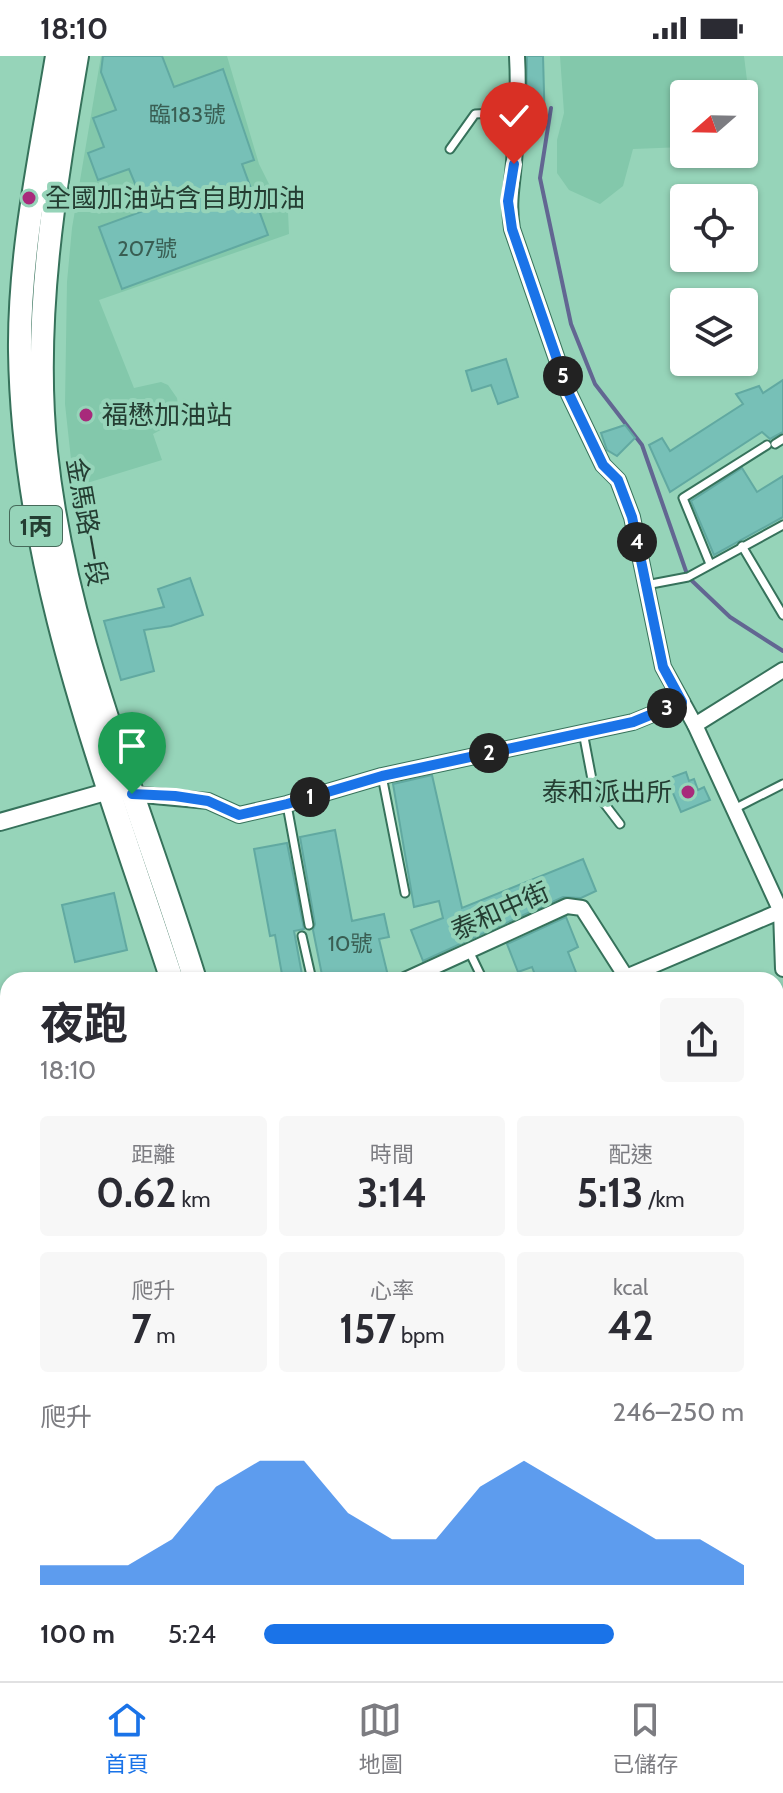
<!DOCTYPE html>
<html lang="zh-TW">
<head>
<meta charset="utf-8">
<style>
	body { margin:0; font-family:Cabin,"Noto Sans TC",sans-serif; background:#f7f7f7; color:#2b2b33; height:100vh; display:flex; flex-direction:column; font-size:30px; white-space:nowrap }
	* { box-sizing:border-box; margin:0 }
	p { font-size:26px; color:#7c7c81 }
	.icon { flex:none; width:44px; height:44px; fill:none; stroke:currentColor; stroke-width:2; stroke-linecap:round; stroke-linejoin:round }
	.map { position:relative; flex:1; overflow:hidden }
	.details { position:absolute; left:0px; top:916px; width:784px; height:710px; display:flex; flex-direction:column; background:#fff; border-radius:24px 24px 0 0; box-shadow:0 2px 6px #0004 }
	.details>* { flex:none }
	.needle { width:52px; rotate:250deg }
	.buttons { position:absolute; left:670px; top:24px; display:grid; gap:16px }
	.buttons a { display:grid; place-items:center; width:88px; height:88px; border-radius:8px; background:#fff; box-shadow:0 2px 6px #0004; font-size:40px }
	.pin { position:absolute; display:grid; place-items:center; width:68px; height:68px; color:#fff; margin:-82px -34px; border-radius:50% 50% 50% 0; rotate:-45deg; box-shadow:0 0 8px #0007 }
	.pin .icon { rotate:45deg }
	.km { position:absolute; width:40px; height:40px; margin:-20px; border-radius:50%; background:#222; color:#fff; font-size:22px; line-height:40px; text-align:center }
	.round { display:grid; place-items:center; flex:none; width:84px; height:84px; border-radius:8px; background:#f7f7f7 }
	.summary { display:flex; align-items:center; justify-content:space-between; height:136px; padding:0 40px }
	h1 { font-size:44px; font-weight:700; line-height:60px }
	.metrics { display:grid; grid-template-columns:repeat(3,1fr); gap:12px; height:136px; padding:8px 40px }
	.metrics div { display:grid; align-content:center; border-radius:8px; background:#f7f7f7; text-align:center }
	.metrics b { font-size:40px; font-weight:700 }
	.metrics small { font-size:22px; font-weight:400 }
	.metrics p { font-size:22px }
	.chart { height:224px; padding:16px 40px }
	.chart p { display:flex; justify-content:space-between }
	.chart svg { width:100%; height:144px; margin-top:8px; fill:#1a73e8; opacity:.7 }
	ul { padding:0 40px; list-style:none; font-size:26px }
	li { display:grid; grid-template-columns:128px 96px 1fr; align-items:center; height:60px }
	li i { height:20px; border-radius:10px; background:#1a73e8 }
	.status { display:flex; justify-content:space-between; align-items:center; height:56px; padding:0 40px; background:#fff; direction:ltr }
	.status svg { height:22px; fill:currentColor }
	.dock { display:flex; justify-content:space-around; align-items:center; height:112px; border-top:2px solid #e1e1e2; background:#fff; font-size:22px; color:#7c7c81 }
	.dock a { display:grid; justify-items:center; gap:4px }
	.dock .current { color:#1a73e8 }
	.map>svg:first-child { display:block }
	.built { fill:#83c8ab }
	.green { fill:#d69fbc }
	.water { fill:#7c78bb; stroke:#626692; stroke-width:2 }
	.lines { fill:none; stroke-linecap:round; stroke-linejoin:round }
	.stream { stroke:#626692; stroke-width:4 }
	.building { fill:#77c0b7; stroke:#61a9a1; stroke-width:2 }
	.service-casing { stroke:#36725b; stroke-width:11 }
	.minor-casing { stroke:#36725b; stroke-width:18 }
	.tertiary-casing { stroke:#36725b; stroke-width:20 }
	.primary-casing { stroke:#36725b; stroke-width:26 }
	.motorway-casing { stroke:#36725b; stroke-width:28 }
	.service { stroke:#fff; stroke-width:7 }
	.minor { stroke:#fff; stroke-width:14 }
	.tertiary { stroke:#fff; stroke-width:16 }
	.primary { stroke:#fff; stroke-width:22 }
	.motorway { stroke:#fff; stroke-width:24 }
	.motorway-bridge-casing { stroke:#36725b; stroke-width:28; stroke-linecap:butt }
	.motorway-bridge { stroke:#fff; stroke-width:24 }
	.route-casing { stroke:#fff; stroke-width:16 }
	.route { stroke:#1a73e8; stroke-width:10 }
	.poi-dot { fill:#a82a7b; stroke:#96d4b9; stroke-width:3 }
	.labels { text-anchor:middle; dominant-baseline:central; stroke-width:8; stroke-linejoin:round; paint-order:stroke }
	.number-label { font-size:22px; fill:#395e53 }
	.shield { fill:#96d4b9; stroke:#466a5a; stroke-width:2 }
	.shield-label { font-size:24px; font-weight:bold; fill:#243d32 }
	.poi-label { font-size:26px; fill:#243d32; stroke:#96d4b9; text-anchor:start }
	.street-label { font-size:26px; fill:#243d32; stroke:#96d4b9 }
</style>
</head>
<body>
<div class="status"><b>18:10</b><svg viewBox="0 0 49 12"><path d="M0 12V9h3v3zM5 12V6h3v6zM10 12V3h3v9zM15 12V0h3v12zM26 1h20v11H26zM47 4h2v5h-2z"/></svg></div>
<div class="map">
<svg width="783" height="1625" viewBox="0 0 783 1625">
	<rect width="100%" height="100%" fill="#96d4b9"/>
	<g class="built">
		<path d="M101,0H227L259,108L271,132L288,156L289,178L99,244L134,332L161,326L168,329L177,342L179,356L170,369L153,378L162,404L74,431L65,348L67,226L72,172Z"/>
		<path d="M560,0H744L755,89H744V38H684V91L633,93L623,130L600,148L569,134L557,117V84L564,57Z"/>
	</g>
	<g class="green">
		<path d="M0,1016L8,1035V1182L0,1176Z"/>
		<path d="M0,1287L8,1295V1580L0,1579Z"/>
		<path d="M199,1618H316L322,1625H210Z"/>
	</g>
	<path class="water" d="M0,1375L8,1377V1498L1,1500Z"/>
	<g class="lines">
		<path class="stream" d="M551,52L540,122L571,268L595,328L642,389L688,521L730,561L783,595"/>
	</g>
	<g class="building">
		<path d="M103,0H162L174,31L223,13L254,104L242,108L268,179L122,233L99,171L146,154L129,113L98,124L88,97L104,91L93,62L116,54L101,16Z"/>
		<path d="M527,0H543L545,73L526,74Z"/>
		<path d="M506,303L518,341L498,348L491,329L472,335L466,315Z"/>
		<path d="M783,324V376L770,383L762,376L670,436L649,389L662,382L670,395L743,348L736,338L759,330L763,337Z"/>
		<path d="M625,369L635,382L617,400L607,394L601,377Z"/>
		<path d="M742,412L757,436L783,420V461L714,499L691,445Z"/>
		<path d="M190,522L203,559L171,570L144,574L154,615L121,624L104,565L164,551L158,533Z"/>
		<path d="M686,716L689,725L694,723L698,734L704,731L710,744L681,756L667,723Z"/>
		<path d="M432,719L462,852L583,803L596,835L581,842L563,841L423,905L411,874L443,862L439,845L414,851L393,728Z"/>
		<path d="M335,774L352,865L384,858L389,881L379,883L389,924H323L313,874L315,868L300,781Z"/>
		<path d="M287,787L304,873L294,875L303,924H283L275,879L270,880L254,793Z"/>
		<path d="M114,837L127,894L75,906L62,849Z"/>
		<path d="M566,861L578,891L568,896L579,924H537L532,911L518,916L507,888Z"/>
	</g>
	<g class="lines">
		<g class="service-casing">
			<g id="service">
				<path d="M450,93L475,58L517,56"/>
				<path d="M775,388L783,383"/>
				<path d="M742,490L783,559"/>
				<path d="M710,508L683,442L767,389"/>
				<path d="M646,529L688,521L783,469"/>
				<path d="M583,676L594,734L620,768"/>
				<path d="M382,720L405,837"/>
				<path d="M287,749L309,869"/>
				<path d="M734,753L783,728"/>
				<path d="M302,880L312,924"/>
				<path d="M469,895L483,924"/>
				<path d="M776,1374L783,1362"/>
				<path d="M776,1503L783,1515"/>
				<path d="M776,1529L783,1526"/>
				<path d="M782,1606H783"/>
				<path d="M667,1625L670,1618"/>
			</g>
		</g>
		<g class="minor-casing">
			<g id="minor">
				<path d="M517,0C519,35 517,71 514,106C512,133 508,145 512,173L569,338L603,409L618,424L632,461L663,611L695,669L783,860"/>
				<path d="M695,669L783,614"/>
				<path d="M132,738L208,745L239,759L287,748L382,720L633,666L682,646"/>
				<path d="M405,924L567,850L582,852L628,924"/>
				<path d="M619,924L781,855L783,913"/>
				<path d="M776,1045L783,1041"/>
				<path d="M776,1159L783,1170"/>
				<path d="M776,1421L783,1417"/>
			</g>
		</g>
		<g class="tertiary-casing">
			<path id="tertiary" d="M0,766L109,735L118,736"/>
		</g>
		<g class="primary-casing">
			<g id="primary">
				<path d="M57,0C41,97 19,196 20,295C23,515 105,718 172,924"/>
				<path d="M77,0C55,130 32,264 46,396C65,580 141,749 195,924"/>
				<path d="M563,1618L569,1625"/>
				<path d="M593,1618L599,1625"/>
			</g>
		</g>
		<g class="motorway-casing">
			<g id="motorway">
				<path d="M0,984L8,999"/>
				<path d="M0,1219L8,1226"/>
				<path d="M0,1553L8,1555"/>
				<path d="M159,1618L171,1625"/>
				<path d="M341,1618L346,1625"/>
				<path d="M378,1618L384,1625"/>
				<path d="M436,1618L440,1625"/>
			</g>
		</g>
		<use href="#service" class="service"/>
		<use href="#minor" class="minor"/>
		<use href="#tertiary" class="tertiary"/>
		<use href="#primary" class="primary"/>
		<use href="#motorway" class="motorway"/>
		<g class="motorway-bridge-casing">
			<path id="motorway-bridge" d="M0,1272L8,1255"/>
		</g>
		<use href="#motorway-bridge" class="motorway-bridge"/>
	</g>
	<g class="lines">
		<g class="route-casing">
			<path id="route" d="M132,738L175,740L208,745L239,759L287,748L382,720L633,666L682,646L663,611L632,461L618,424L603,409L569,338L512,173L508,145L514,108"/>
		</g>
		<use href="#route" class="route"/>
	</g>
	<g class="poi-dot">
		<circle cx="29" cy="142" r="8"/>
		<circle cx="86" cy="359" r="8"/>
		<circle cx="688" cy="736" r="8"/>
	</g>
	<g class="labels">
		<g class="number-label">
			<text x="187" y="58">臨183號</text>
			<text x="147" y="192">207號</text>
			<text x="350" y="887">10號</text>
		</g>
		<rect class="shield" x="10" y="450" width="52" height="40" rx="6"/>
		<g class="shield-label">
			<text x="36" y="470">1丙</text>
		</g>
		<g class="poi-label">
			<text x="45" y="142">全國加油站含自助加油</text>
			<text x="102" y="359">福懋加油站</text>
			<text x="672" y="736" text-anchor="end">泰和派出所</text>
		</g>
		<g class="street-label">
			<text transform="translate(87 466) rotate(80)">金馬路一段</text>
			<text transform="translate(500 855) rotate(-24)">泰和中街</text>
		</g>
	</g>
</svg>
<div class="buttons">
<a><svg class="needle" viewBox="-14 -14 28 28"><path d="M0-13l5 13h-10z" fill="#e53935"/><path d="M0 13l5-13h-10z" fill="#7c7c81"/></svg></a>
<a><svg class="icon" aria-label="locate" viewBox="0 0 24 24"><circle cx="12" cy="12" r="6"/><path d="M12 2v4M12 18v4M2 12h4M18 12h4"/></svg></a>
<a><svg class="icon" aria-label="layers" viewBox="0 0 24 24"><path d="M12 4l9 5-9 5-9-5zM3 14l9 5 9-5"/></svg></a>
</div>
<div class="pin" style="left:132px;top:738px;background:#1e9e55"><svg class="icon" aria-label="arrive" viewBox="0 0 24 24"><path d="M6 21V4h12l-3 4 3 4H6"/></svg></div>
<div class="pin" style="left:514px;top:108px;background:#d93025"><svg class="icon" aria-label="check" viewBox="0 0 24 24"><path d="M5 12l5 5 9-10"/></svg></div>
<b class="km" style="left:310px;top:741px">1</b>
<b class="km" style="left:489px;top:697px">2</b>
<b class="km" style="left:667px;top:652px">3</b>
<b class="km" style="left:637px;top:486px">4</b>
<b class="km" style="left:563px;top:320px">5</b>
<section class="details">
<div class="summary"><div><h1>夜跑</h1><p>18:10</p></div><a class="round"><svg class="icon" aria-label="share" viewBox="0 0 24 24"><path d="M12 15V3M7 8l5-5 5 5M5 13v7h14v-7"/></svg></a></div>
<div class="metrics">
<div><p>距離</p><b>0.62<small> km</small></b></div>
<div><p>時間</p><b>3:14</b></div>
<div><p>配速</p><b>5:13<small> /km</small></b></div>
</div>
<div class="metrics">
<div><p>爬升</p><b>7<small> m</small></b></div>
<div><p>心率</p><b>157<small> bpm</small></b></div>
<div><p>kcal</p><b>42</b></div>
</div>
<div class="chart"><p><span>爬升</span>246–250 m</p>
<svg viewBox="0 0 160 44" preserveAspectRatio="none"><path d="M0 44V38L10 38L20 38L30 30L40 14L50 6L60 6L70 22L80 30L90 30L100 14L110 6L120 14L130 22L140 30L150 30L160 38V44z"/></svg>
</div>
<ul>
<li><b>100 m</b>5:24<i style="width:73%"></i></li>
</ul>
</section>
</div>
<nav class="dock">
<a class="current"><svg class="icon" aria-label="home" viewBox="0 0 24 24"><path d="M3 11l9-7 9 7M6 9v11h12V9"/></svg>首頁</a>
<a><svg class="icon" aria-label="map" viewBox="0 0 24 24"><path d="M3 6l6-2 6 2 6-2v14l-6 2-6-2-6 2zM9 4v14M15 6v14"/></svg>地圖</a>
<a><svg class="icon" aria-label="saved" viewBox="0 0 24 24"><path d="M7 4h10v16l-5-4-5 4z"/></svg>已儲存</a>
</nav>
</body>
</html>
